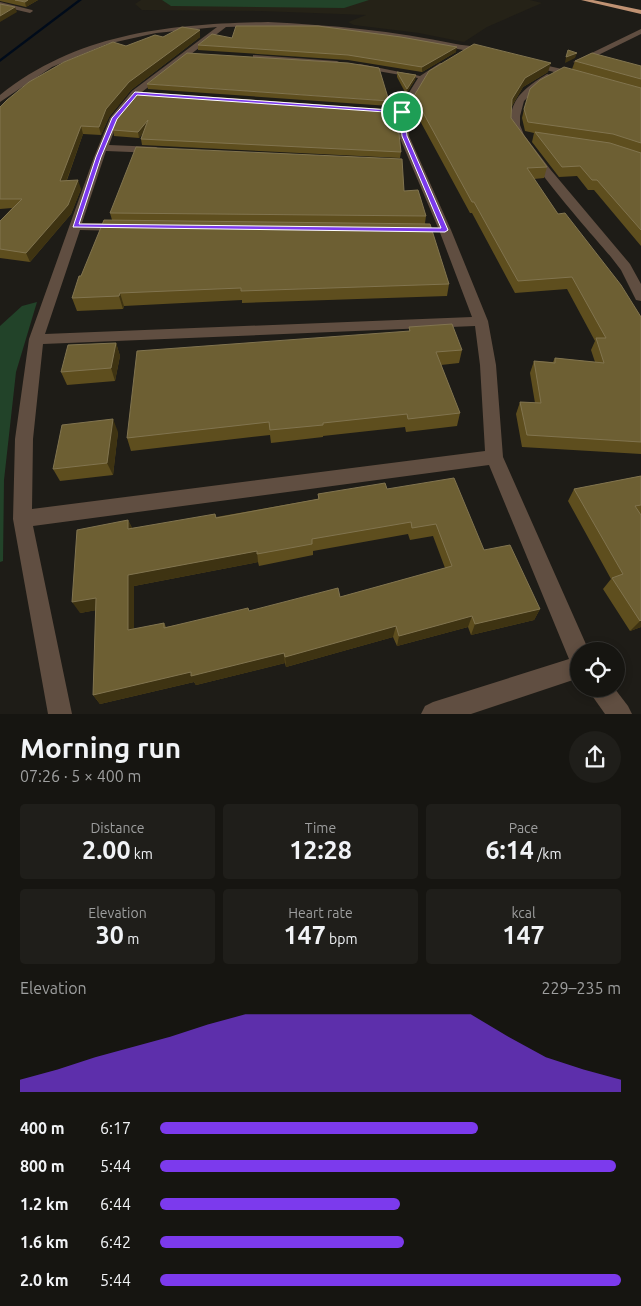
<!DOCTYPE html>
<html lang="en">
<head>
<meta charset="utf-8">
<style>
	body { margin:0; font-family:Ubuntu,sans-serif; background:#1f1e1a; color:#f1f3f6; height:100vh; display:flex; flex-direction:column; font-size:19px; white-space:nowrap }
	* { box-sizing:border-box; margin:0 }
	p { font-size:16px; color:#9e9f9f }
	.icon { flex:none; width:28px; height:28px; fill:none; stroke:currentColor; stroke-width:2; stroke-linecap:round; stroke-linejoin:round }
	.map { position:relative; height:714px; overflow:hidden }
	.sheet { display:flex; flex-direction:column; background:#161511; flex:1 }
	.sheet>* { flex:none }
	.fabs { position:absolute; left:570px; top:642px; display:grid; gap:10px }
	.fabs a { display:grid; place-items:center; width:55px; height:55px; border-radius:50%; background:#161511; box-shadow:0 2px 8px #0003,0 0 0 1px #353431; font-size:25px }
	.pin { position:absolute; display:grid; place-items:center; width:42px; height:42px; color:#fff; margin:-21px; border:2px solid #fff; border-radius:50%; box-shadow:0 1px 5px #0007 }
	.round { display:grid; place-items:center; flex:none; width:52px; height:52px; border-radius:26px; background:#1f1e1a }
	.overview { display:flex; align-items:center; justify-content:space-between; height:85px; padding:0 20px }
	h1 { font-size:28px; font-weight:700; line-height:38px }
	.figures { display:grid; grid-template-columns:repeat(3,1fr); gap:8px; height:85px; padding:5px 20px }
	.figures div { display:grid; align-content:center; border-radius:5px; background:#1f1e1a; text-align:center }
	.figures b { font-size:25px; font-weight:700 }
	.figures small { font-size:14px; font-weight:400 }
	.figures p { font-size:14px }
	.chart { height:140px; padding:10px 20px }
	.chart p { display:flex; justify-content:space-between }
	.chart svg { width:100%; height:90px; margin-top:5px; fill:#7c3aed; opacity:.7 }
	ul { padding:0 20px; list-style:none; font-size:16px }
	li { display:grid; grid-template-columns:80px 60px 1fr; align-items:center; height:38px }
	li i { height:12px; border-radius:6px; background:#7c3aed }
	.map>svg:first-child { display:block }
	.built { fill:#252217 }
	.green { fill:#224329 }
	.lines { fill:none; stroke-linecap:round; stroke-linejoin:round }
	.stream { fill:#000b1a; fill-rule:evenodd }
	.minor { fill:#604e41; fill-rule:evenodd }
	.motorway { fill:#c09273; fill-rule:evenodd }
	.wall { fill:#5e4e1e; fill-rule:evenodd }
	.shaded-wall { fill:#3e3312 }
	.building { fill:#6d5f33; stroke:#81744f; fill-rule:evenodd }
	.route { fill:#7c3aed; stroke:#fff; fill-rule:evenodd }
</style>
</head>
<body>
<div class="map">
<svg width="641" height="714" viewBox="0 0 641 714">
	<rect width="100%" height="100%" fill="#1e1c17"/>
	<path class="built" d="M141,0H530L542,3L487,27L464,42L419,33L354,25L348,22L366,15L261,11L142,10L135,4Z"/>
	<g class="green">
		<path d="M162,0H369L344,8L171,6Z"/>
		<path d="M37,302L16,372L4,480L3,561L0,562V326L22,306Z"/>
	</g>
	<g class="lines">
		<path class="stream" d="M78,0H82L0,62V59Z"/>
		<g class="minor">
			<path d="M0,2L32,10L33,11L30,13L0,6Z"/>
			<path d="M268,22C331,25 394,31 456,44C466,46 481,46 489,52L485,54L382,35L326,29L268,26L226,27L138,95L119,118L109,145L156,147L161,150L156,153L106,151L82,223H121L127,227L121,231L80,230L45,334L472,317L439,230L399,136L397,112L418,78L360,68L356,66L360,64L420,76L440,63H446V67L426,79L407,112L409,136L451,230L488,321L496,365L503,457L589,651H579V678L471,714H421L425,706L433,702L569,659L489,465L33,526L72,714H48L13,519L15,439L29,339L94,157L110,118L132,91L217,27L156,33L107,44L52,67L0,102V95C79,32 172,24 268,22ZM475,326L480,365L485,451L32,509L33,439L43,344Z"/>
			<path d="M641,29V34L580,64L573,62Z"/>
			<path d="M253,55L337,61L341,63L337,65L256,59H253Z"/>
			<path d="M526,61L580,73L581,75L574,77L526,65Z"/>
			<path d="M547,74L554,76L533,92L524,101L520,116V125L524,135L550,169L630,264L641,284V301L636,300L621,270L611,257C592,234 507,141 511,116C513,95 531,84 547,74Z"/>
			<path d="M590,689H615L628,706L632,714H605L593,697Z"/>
		</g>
		<path class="motorway" d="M581,0H593L641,10V14Z"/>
	</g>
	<g class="wall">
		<path d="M0,0H38L26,7L0,1Z"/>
		<path d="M200,30V37L131,90L109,117L101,135L83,134L67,180L81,189L71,214L30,262L0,258V221L12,208L0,209V107L126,46Z"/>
		<path d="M232,38L456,52L422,72L348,60L198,50V45Z"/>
		<path d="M575,61L641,66V246L594,190H588L577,176L559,177L532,142L534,133L525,131L522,118L524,109L572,69Z"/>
		<path d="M397,72L416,75L415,80L406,94L397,77Z"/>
		<path d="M548,72L523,87L512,106L511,118L547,167L544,178L534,179L558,214L641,317V454L522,447L516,414L520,402L535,403L530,373L534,361L553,362L555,358L595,362L591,350L595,341L567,289L515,293L472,213H470L412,106L414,96Z"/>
		<path d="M147,84L389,101V106L148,89Z"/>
		<path d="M119,113L401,152L400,158L142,145L141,139L143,133L139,138L114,136L113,130Z"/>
		<path d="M404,191L426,216L425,223L449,284L447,296L242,303V300L124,306L123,309L77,311L72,298L81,276L112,220L110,213Z"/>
		<path d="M409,327L462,350L459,363L441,365L460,413L457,426L406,432L405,427L323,436V437L271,443L270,435L131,451L127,438L409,331Z"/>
		<path d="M116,343L120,356L115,381L67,385L61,372Z"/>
		<path d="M118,432L113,475L60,481L53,469Z"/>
		<path d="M641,476V627L630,631L603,589L611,579L568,501L574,489Z"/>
		<path d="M387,489L484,550L540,609L534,620L471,635L468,627L397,646L393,637L286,667L285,663L196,685L194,682L100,704L93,695L96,610L80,613L128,520L132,528L216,517L318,499V494ZM408,534L410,540L433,536L445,568L340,597L249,611L166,627L164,623L134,629V586L258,562L259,566L313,555V551Z"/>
	</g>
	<g class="shaded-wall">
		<path d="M28,0H38L26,7L25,2Z"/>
		<path d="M15,7L17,12L0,22V16Z"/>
		<path d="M200,30V37L131,90L109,117L101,135L99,127L106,109L129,82Z"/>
		<path d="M457,47L456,52L422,72V67Z"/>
		<path d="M577,53L575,58L565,63L566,57Z"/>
		<path d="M551,63L548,72L523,87L510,109L512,99L525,78Z"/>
		<path d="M416,75L415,80L406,94L407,89Z"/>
		<path d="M148,120L150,126L139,138L138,132Z"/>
		<path d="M81,126L83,134L63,190L60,181Z"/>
		<path d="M78,180L81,189L71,214L30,262L26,253Z"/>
		<path d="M120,293L124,306L123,309L119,296Z"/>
		<path d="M116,343L120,356L115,381L111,368Z"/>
		<path d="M113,419L118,432L113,475L107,463Z"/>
		<path d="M128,520L134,532L128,529Z"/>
		<path d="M257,551L258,562L134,586V641L128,630V575Z"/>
		<path d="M96,598L103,609L80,613L72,602Z"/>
		<path d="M540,609L534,620L471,635L475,624Z"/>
		<path d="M472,616L468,627L397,646L399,636Z"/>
		<path d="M641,620V627L630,631Z"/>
		<path d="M396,626L393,637L286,667L285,657Z"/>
		<path d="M284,653L285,663L196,685L194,682L100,704L93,695L191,672Z"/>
	</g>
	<g class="building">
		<path d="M15,0H28L25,2Z"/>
		<path d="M0,4L15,7L0,16Z"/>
		<path d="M236,26H318L401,37L457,47L422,67L348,55L198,45L212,34L232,38Z"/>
		<path d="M182,27L200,30L129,82L106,109L99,127L81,126L60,181L78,180L68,205L26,253L0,249V221L22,199H0V107L7,100L29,82L64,62L113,42L126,46L155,35L163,37Z"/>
		<path d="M474,44L551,63L525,78L512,99L511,118L547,167L527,168L558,214L565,213L621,285L641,317V442L527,435L520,402L541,403L534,361L555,363V358L604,363L596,338H606L572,277L518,281L474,202H472L414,96L429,71Z"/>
		<path d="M568,50L577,53L566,57Z"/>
		<path d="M187,53L348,63L379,68L389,101L147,84Z"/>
		<path d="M592,53L641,66V79L575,61Z"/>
		<path d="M564,67L641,88V143L613,134L528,122L524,109L530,89L540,80Z"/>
		<path d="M397,72L416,75L407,89Z"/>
		<path d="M137,92L392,110L399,134L401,152L141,139L148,120L138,132L113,130L119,113Z"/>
		<path d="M535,132L610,143L641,153V230L597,180H592L580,166L562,167Z"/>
		<path d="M136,147L402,159L404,191L418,190L426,216L110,213Z"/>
		<path d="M104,220L430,224L449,284L241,291V288L120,293L119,296L72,298L79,276H81Z"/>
		<path d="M452,324L462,350L436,352L460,413L408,419L407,414L323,423V425L270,430L269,422L127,438L137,351L410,331L409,327Z"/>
		<path d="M116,343L111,368L61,372L68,345Z"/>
		<path d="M113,419L107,463L53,469L62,425Z"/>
		<path d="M641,476V505L635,506L641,515V620L640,621L612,578L623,574L574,489Z"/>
		<path d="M454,478L484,550L510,545L540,609L475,624L472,616L399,636L396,626L285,657L284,653L191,676V672L93,695L96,598L72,602L77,530L128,520V529L215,514L216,518L319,499L318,494L385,483L387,489ZM411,522L412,528L436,524L452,566L340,597L338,588L249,611L248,608L164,628V623L128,630V575L257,551V554L312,544V539Z"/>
	</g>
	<path class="route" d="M135,92L404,111L407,136L448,230L445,232L73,227L96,157L112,118ZM137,95L400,113L402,136L441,228L79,224L101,157L117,119Z"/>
</svg>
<div class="fabs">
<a><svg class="icon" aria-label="locate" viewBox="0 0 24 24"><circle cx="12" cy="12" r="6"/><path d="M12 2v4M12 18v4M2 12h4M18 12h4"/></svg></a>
</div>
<div class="pin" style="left:402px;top:112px;background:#1e9e55"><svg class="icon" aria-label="arrive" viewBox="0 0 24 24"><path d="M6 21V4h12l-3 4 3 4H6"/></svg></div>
</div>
<section class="sheet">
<div class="overview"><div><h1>Morning run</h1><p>07:26 · 5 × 400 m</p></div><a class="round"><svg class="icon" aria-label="share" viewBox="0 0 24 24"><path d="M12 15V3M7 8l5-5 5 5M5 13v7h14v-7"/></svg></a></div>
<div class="figures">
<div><p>Distance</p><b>2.00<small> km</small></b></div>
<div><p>Time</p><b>12:28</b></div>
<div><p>Pace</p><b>6:14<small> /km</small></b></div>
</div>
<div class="figures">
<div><p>Elevation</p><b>30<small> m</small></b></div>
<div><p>Heart rate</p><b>147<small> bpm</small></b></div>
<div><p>kcal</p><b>147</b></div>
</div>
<div class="chart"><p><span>Elevation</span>229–235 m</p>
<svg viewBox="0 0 160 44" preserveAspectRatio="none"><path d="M0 44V38L10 33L20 27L30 22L40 17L50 11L60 6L70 6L80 6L90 6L100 6L110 6L120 6L130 17L140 27L150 33L160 38V44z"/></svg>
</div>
<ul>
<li><b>400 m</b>6:17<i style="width:69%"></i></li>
<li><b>800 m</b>5:44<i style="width:99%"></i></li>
<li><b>1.2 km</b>6:44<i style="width:52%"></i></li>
<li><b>1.6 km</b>6:42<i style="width:53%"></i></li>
<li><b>2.0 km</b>5:44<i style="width:100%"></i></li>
</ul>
</section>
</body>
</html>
